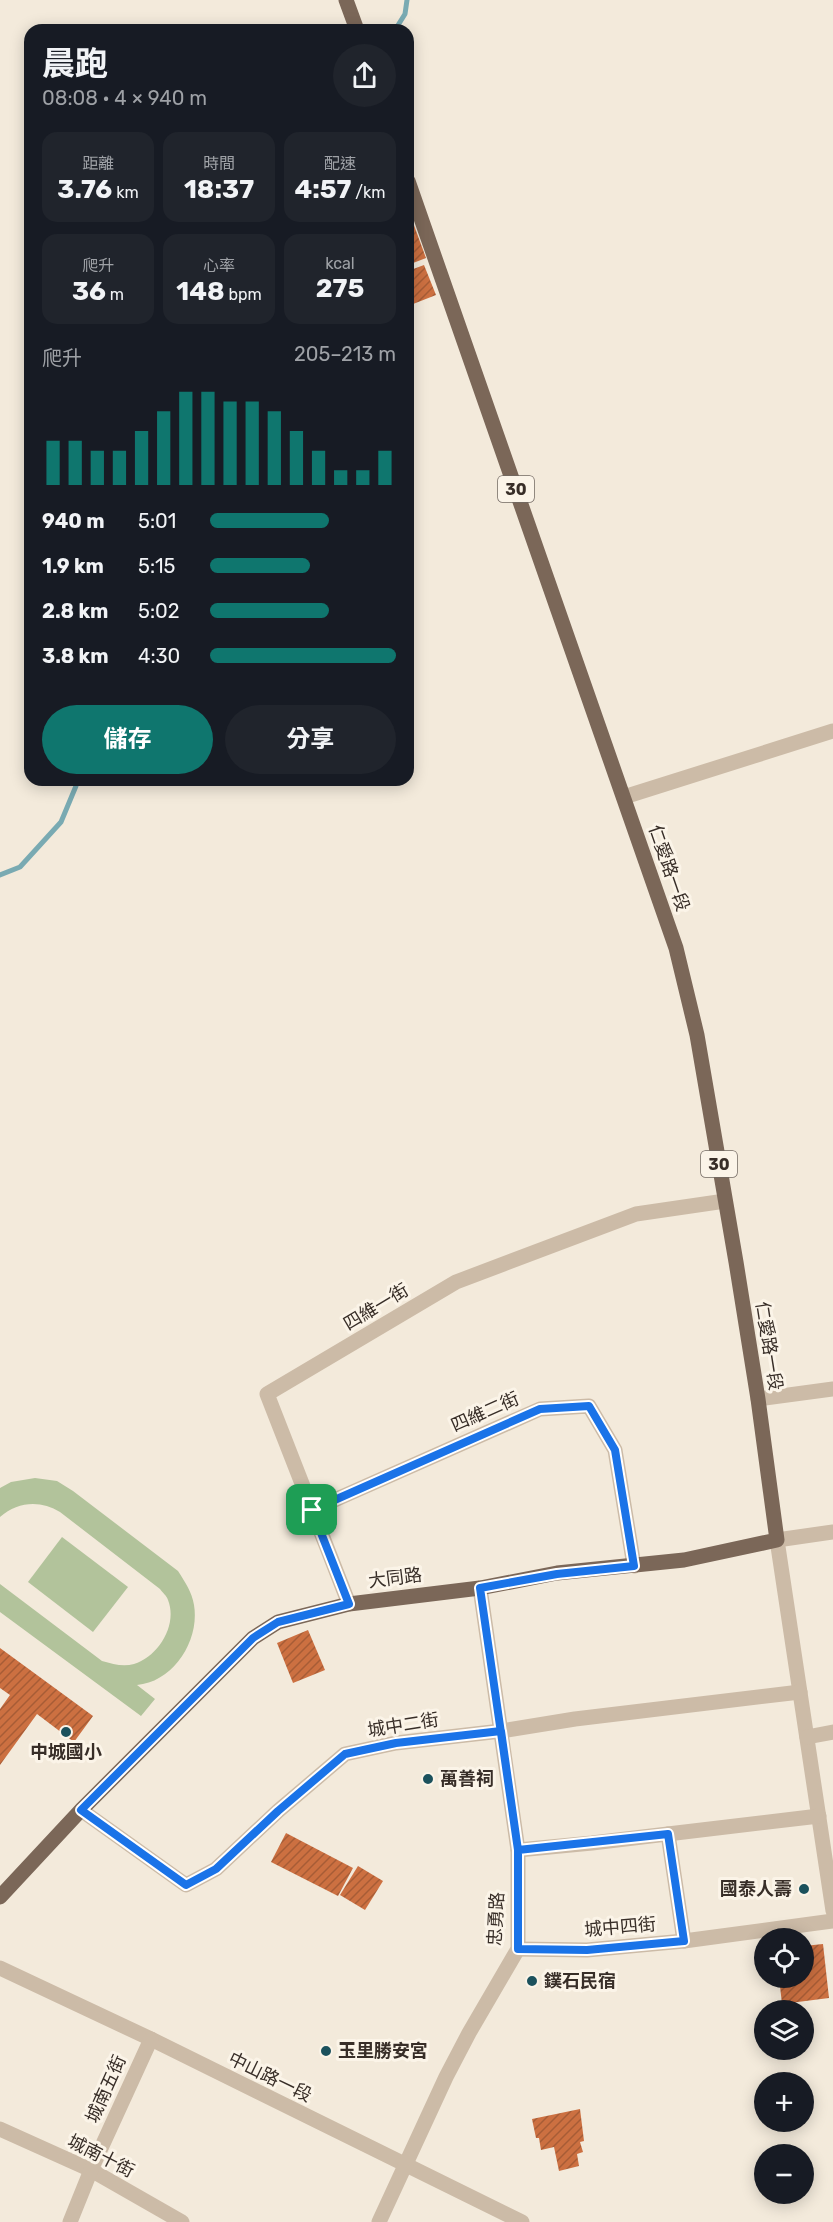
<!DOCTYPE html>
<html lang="zh-TW">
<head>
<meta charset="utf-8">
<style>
	body { margin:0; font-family:Rubik,"Noto Sans TC",sans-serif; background:#20242c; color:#f1f3f6; height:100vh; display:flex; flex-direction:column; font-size:22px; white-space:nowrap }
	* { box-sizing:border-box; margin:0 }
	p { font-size:20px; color:#9ea1a6 }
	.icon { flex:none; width:33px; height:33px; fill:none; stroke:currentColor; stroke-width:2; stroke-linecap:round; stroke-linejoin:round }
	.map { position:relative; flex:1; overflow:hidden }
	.panel { position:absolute; left:24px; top:24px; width:390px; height:762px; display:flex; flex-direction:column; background:#171b24; border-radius:18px; box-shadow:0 3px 15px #0003 }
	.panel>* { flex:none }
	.buttons { position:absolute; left:754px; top:1928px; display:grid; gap:12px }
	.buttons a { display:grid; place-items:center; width:60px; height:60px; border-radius:50%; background:#171b24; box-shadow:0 3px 15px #0003; font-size:30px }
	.pin { position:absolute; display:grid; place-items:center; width:51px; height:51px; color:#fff; margin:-26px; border-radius:12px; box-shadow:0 3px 9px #0006 }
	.round { display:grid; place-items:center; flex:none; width:63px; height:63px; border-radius:32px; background:#20242c }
	.head { display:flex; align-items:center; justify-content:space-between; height:102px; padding:0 18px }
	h1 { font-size:33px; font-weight:700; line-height:45px }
	.stats { display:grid; grid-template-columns:repeat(3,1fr); gap:9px; height:102px; padding:6px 18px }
	.stats div { display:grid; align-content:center; border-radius:15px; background:#20242c; text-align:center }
	.stats b { font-size:26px; font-weight:700 }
	.stats small { font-size:16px; font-weight:400 }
	.stats p { font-size:16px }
	.chart { height:168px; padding:12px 18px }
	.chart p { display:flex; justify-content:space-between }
	.chart svg { width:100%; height:108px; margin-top:6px; stroke:#0f766e; stroke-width:6 }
	.button { display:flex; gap:12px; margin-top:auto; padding:12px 18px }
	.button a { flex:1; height:69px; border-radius:36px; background:#0f766e; color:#fff; font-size:24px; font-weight:700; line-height:69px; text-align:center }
	.button a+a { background:#20242c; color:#f1f3f6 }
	ul { padding:0 18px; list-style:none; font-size:20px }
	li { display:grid; grid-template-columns:96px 72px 1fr; align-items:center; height:45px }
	li i { height:15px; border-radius:8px; background:#0f766e }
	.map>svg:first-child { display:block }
	.garden { fill:#b2c39b }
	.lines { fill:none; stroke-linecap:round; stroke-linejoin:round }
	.stream { stroke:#79aab2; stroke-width:5 }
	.building { fill:url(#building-hatch) }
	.minor { stroke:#ccbba7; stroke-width:15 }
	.major { stroke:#7b6758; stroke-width:15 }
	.route-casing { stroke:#fff; stroke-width:12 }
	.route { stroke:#1a73e8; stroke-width:8 }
	.poi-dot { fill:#1b515c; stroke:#fbf4e8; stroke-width:2 }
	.labels { text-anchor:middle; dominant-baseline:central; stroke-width:6; stroke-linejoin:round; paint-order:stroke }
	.shield { fill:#fbf4e8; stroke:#726962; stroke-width:1.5 }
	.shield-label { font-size:16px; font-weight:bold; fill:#382e28 }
	.street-label { font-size:18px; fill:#382e28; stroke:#fbf4e8 }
	.poi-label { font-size:18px; font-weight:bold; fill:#382e28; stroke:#fbf4e8; text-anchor:start }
</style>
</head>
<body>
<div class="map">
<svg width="833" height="2222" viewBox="0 0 833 2222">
	<defs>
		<pattern id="building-hatch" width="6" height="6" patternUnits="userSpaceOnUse" patternTransform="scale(1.5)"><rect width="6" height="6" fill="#cc7041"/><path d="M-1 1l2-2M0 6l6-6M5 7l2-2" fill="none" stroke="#a75c36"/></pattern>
	</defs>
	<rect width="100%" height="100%" fill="#f3eadb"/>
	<g class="garden">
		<path d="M35,1478L57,1481L73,1491L178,1571C185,1582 192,1592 194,1605C200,1641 173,1682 137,1685L155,1699L141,1716L0,1612V1584L102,1661C113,1664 123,1667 134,1664C158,1657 178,1625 168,1600C167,1596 162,1592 160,1589L60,1512C41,1500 18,1501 0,1517V1488L11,1482Z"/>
		<path d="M62,1537L128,1587L93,1632L28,1582Z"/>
	</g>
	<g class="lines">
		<g class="stream">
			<path d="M395,30L405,14L407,0"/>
			<path d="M0,875L20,867L61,822L76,786V780"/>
		</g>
	</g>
	<g class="building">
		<path d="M408,209L426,258L408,265Z"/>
		<path d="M424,265L436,295L408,306V271Z"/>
		<path d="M308,1630L325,1670L293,1683L277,1643Z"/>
		<path d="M0,1648L93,1716L74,1742L37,1714L0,1765V1709L10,1695L0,1688Z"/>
		<path d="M286,1833L353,1868L338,1896L271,1862Z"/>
		<path d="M358,1866L383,1881L365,1910L340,1895Z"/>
		<path d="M823,1944L829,1998L782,2004L779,1977H804V1946Z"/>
		<path d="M580,2109L584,2141L580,2142L583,2152L577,2154L579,2166L559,2171L554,2147L541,2150L539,2138H536L532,2119Z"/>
	</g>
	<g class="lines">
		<g class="minor">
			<path d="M624,797L833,731"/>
			<path d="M758,1399L833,1389"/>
			<path d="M312,1510L540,1409L589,1406L615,1450L634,1566"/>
			<path d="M833,1532L777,1540L833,1911"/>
			<path d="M349,1604L267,1394L456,1282L636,1214L725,1201"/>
			<path d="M807,1737L833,1732"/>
			<path d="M81,1810L186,1885L216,1869L278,1811L345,1754L396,1743L501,1731L575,1719L800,1692"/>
			<path d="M668,1834L684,1941"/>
			<path d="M518,1850L592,1843L819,1816"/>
			<path d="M518,1949L587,1950L684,1941L833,1921"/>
			<path d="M0,1968L151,2039L522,2222"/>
			<path d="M0,2129L91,2170L182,2222"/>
			<path d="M70,2222L91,2170L151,2039"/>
			<path d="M379,2222L446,2077L469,2033L518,1949V1850L480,1588"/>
		</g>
		<g class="major">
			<path d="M346,0L357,30"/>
			<path d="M0,1897L81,1810L253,1638L278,1622L349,1604L480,1588L557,1573L684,1560L777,1540L758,1399L736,1262L697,1035L676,948L408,181"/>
		</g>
	</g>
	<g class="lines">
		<g class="route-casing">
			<path id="route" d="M312,1510L349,1604L278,1622L253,1638L81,1810L186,1885L216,1869L278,1811L345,1754L396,1743L501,1731L518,1850L668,1834L684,1941L587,1950L518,1949V1850L480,1588L557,1574L634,1566L615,1450L589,1406L540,1409L312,1510"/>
		</g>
		<use href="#route" class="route"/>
	</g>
	<g class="poi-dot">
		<circle cx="66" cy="1732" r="6"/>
		<circle cx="428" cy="1779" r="6"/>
		<circle cx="804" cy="1889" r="6"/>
		<circle cx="532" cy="1981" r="6"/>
		<circle cx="326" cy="2051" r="6"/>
	</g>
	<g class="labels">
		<g class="shield">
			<rect x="498" y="476" width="36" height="26" rx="4.5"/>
			<rect x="701" y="1151" width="36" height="26" rx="4.5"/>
		</g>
		<g class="shield-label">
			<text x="516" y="489">30</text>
			<text x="719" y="1164">30</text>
		</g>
		<g class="street-label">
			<text transform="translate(669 868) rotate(71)">仁愛路一段</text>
			<text transform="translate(376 1307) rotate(-31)">四維一街</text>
			<text transform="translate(769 1346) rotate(81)">仁愛路一段</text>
			<text transform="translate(485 1412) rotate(-24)">四維二街</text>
			<text transform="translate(395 1578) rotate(-7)">大同路</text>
			<text transform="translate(403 1725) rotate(-9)">城中二街</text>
			<text transform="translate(496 1919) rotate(-87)">忠勇路</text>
			<text transform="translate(620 1927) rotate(-5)">城中四街</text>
			<text transform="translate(270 2077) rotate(26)">中山路一段</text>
			<text transform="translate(106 2089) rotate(-66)">城南五街</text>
			<text transform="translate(101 2156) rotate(27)">城南十街</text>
		</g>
		<g class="poi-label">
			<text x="66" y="1752" text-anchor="middle">中城國小</text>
			<text x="440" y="1779">萬善祠</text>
			<text x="792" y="1889" text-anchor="end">國泰人壽</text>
			<text x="544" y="1981">鏷石民宿</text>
			<text x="338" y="2051">玉里勝安宮</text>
		</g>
	</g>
</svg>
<div class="buttons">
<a><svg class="icon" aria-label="locate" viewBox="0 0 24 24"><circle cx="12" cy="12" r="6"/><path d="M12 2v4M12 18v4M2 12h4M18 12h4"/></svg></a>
<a><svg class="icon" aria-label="layers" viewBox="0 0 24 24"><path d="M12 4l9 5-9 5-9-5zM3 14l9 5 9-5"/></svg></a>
<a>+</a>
<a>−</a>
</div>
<div class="pin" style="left:312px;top:1510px;background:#1e9e55"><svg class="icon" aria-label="arrive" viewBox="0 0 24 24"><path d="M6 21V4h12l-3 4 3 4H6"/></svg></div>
<section class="panel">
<div class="head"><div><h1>晨跑</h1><p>08:08 · 4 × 940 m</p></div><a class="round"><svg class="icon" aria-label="share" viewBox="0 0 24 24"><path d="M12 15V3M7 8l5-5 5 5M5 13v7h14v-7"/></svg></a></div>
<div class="stats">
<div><p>距離</p><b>3.76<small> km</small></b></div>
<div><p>時間</p><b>18:37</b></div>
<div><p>配速</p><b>4:57<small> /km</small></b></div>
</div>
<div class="stats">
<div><p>爬升</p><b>36<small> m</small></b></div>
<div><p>心率</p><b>148<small> bpm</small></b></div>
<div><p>kcal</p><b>275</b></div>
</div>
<div class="chart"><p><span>爬升</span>205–213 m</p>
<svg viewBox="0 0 160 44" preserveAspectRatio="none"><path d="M5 44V26M15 44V26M25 44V30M35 44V30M45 44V22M55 44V14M65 44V6M75 44V6M85 44V10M95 44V10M105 44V14M115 44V22M125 44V30M135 44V38M145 44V38M155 44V30"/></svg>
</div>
<ul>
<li><b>940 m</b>5:01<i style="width:64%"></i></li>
<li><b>1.9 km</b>5:15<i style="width:54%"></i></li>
<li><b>2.8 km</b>5:02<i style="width:64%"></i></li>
<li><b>3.8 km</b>4:30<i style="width:100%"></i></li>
</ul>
<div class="button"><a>儲存</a><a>分享</a></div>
</section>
</div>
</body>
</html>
